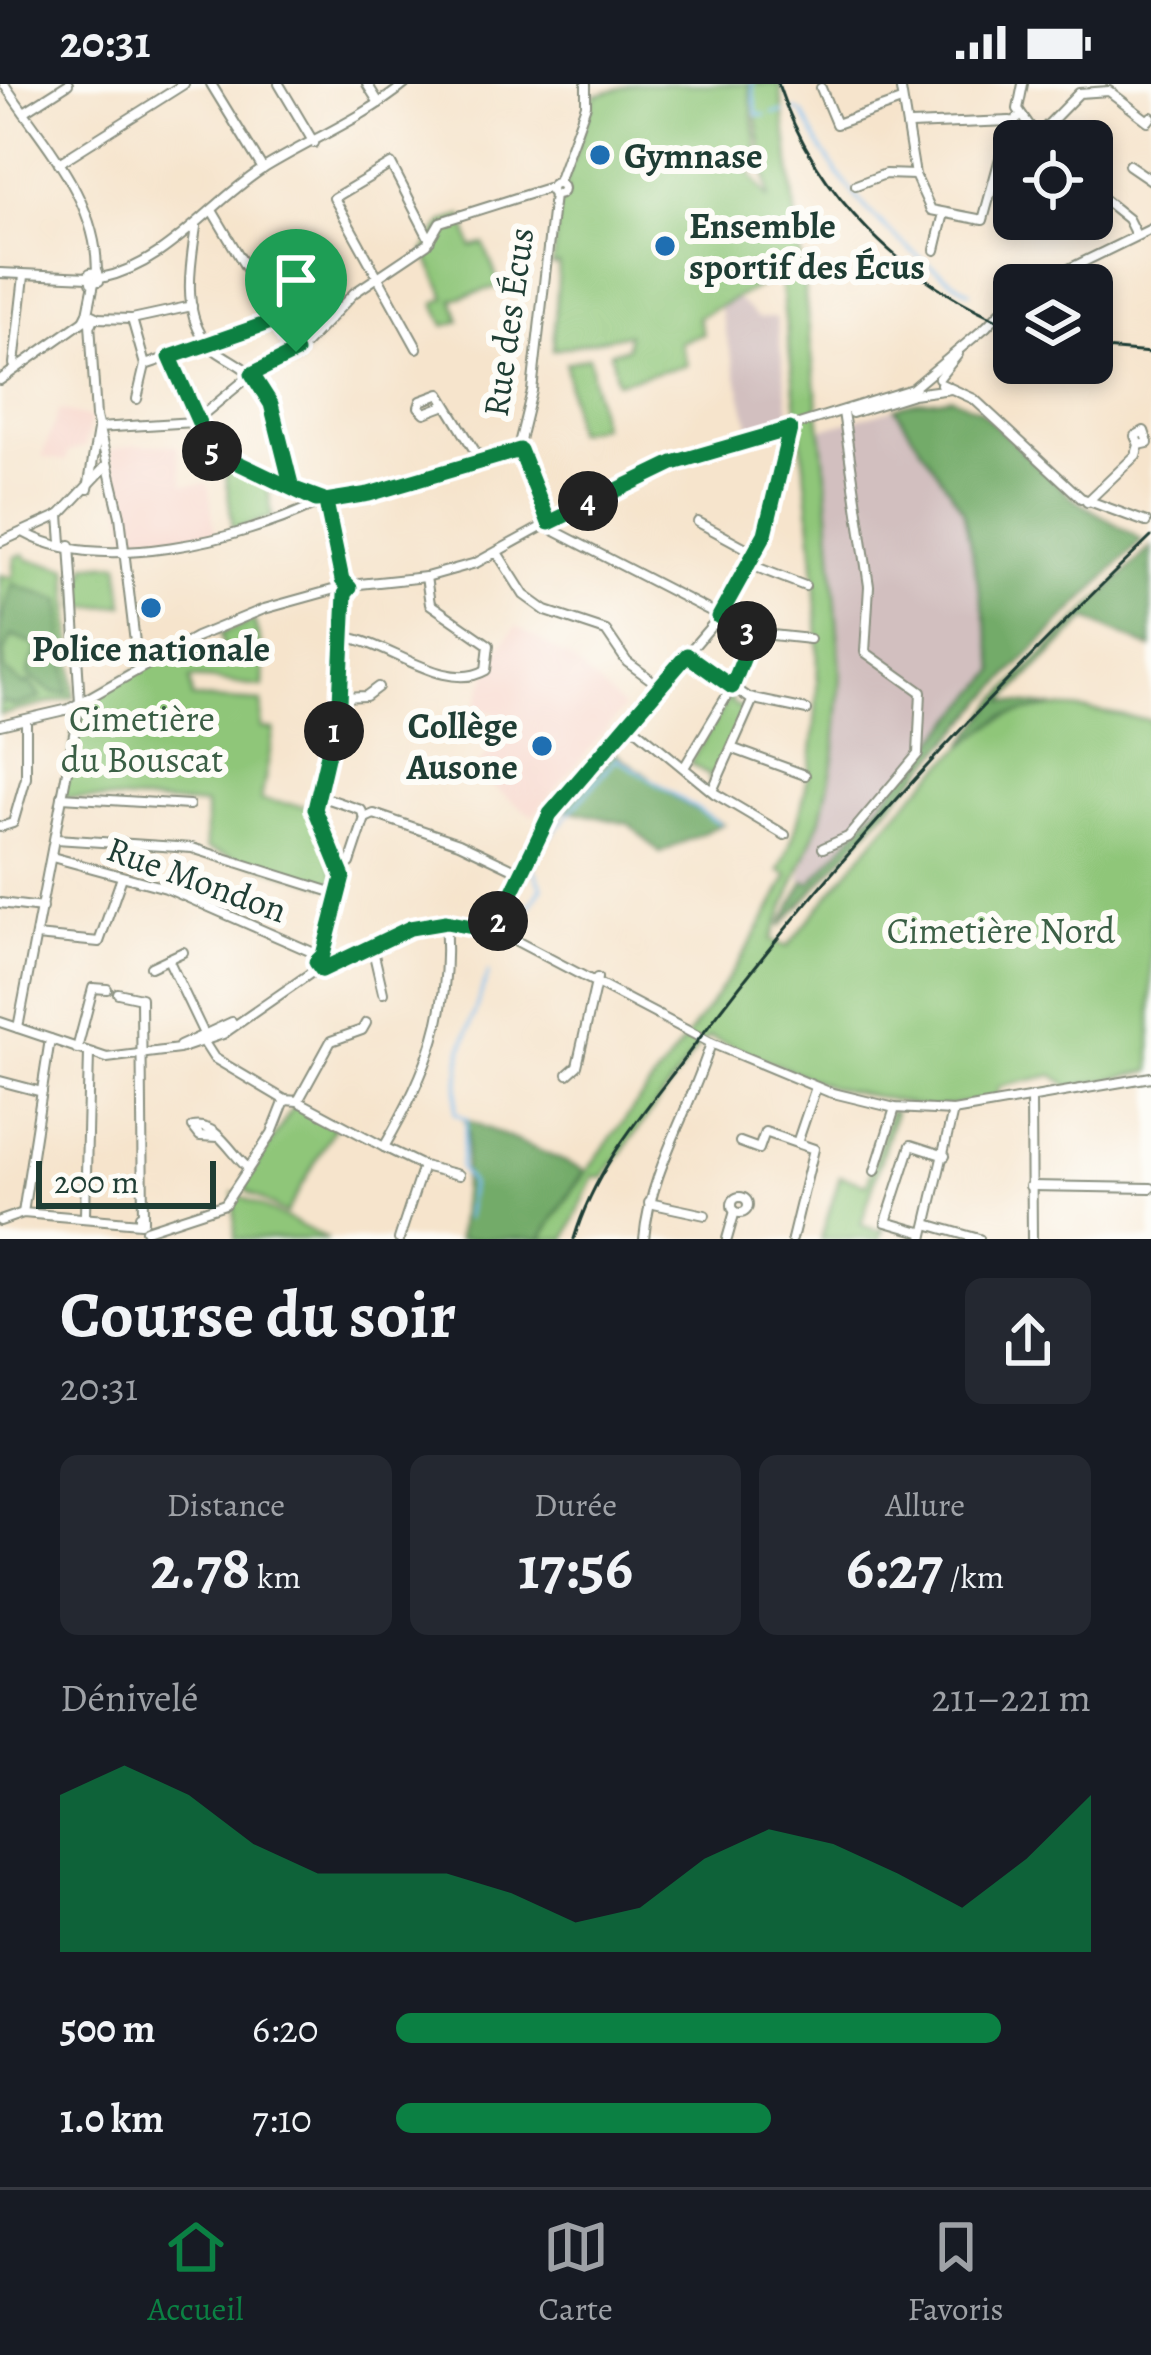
<!DOCTYPE html>
<html lang="fr">
<head>
<meta charset="utf-8">
<style>
	body { margin:0; font-family:Alegreya,serif; background:#242831; color:#f1f3f6; height:100vh; display:flex; flex-direction:column; font-size:45px; white-space:nowrap }
	* { box-sizing:border-box; margin:0 }
	p { font-size:39px; color:#9ea1a6 }
	.icon { flex:none; width:66px; height:66px; fill:none; stroke:currentColor; stroke-width:2; stroke-linecap:round; stroke-linejoin:round }
	.map { position:relative; height:1155px; overflow:hidden }
	.drawer { display:flex; flex-direction:column; background:#171b24; flex:1 }
	.drawer>* { flex:none }
	.controls { position:absolute; left:993px; top:36px; display:grid; gap:24px }
	.controls a { display:grid; place-items:center; width:120px; height:120px; border-radius:18px; background:#171b24; box-shadow:0 6px 18px #0003; font-size:60px }
	.scale { position:absolute; left:36px; bottom:30px; width:180px; box-sizing:border-box; padding-left:12px; border:6px solid #1f3d34; border-top:0; font-size:33px; line-height:42px; white-space:nowrap; color:#1f3d34; -webkit-text-stroke:9px #fdfcf7; paint-order:stroke }
	.pin { position:absolute; display:grid; place-items:center; width:102px; height:102px; color:#fff; margin:-123px -51px; border-radius:50% 50% 50% 0; rotate:-45deg; box-shadow:0 0 12px #0007 }
	.pin .icon { rotate:45deg }
	.km { position:absolute; width:60px; height:60px; margin:-30px; border-radius:50%; background:#222; color:#fff; font-size:33px; line-height:60px; text-align:center }
	.round { display:grid; place-items:center; flex:none; width:126px; height:126px; border-radius:18px; background:#242831 }
	.summary { display:flex; align-items:center; justify-content:space-between; height:204px; padding:0 60px }
	h1 { font-size:66px; font-weight:700; line-height:90px }
	.figures { display:grid; grid-template-columns:repeat(3,1fr); gap:18px; height:204px; padding:12px 60px }
	.figures div { display:grid; align-content:center; border-radius:18px; background:#242831; text-align:center }
	.figures b { font-size:60px; font-weight:700 }
	.figures small { font-size:33px; font-weight:400 }
	.figures p { font-size:33px }
	.chart { height:336px; padding:24px 60px }
	.chart p { display:flex; justify-content:space-between }
	.chart svg { width:100%; height:216px; margin-top:12px; fill:#0b8043; opacity:.7 }
	ul { padding:0 60px; list-style:none; font-size:39px }
	li { display:grid; grid-template-columns:192px 144px 1fr; align-items:center; height:90px }
	li i { height:30px; border-radius:15px; background:#0b8043 }
	.status { display:flex; justify-content:space-between; align-items:center; height:84px; padding:0 60px; background:#171b24; direction:ltr }
	.status svg { height:33px; fill:currentColor }
	.tabs { display:flex; justify-content:space-around; align-items:center; height:168px; border-top:3px solid #363941; background:#171b24; font-size:33px; color:#9ea1a6 }
	.tabs a { display:grid; justify-items:center; gap:6px }
	.tabs .current { color:#0b8043 }
	.map>svg:first-child { display:block }
	.built { fill:#f7d1c6 }
	.industrial { fill:#d2bfbf }
	.green { fill:#8fc679; stroke:#578256; stroke-width:3 }
	.forest { fill:#73ab69; stroke:#49744e; stroke-width:3 }
	.lines { fill:none; stroke-linecap:round; stroke-linejoin:round }
	.stream { stroke:#7abdf0; stroke-width:3 }
	.minor-casing { stroke:#8a9080; stroke-width:12 }
	.minor { stroke:#fff; stroke-width:8 }
	.tram { stroke:#1f3d34; stroke-width:3 }
	.rail { stroke:#1f3d34; stroke-width:3 }
	.route-casing { stroke:#fff; stroke-width:24 }
	.route { stroke:#0b8043; stroke-width:15 }
	.poi-dot { fill:#1f6fb2; stroke:#fdfcf7; stroke-width:4.5 }
	.labels { text-anchor:middle; dominant-baseline:central; stroke-width:12; stroke-linejoin:round; paint-order:stroke }
	.poi-label { font-size:36px; font-weight:bold; fill:#1f3d34; stroke:#fdfcf7; text-anchor:start }
	.street-label { font-size:36px; fill:#1f3d34; stroke:#fdfcf7 }
	.park-label { font-size:36px; fill:#3b5f45; stroke:#fdfcf7 }
</style>
</head>
<body>
<div class="status"><b>20:31</b><svg viewBox="0 0 49 12"><path d="M0 12V9h3v3zM5 12V6h3v6zM10 12V3h3v9zM15 12V0h3v12zM26 1h20v11H26zM47 4h2v5h-2z"/></svg></div>
<div class="map">
<svg width="1151" height="1155" viewBox="0 0 1151 1155">
	<rect width="100%" height="100%" fill="#fdfcf7"/>
	<filter id="ink" filterUnits="userSpaceOnUse"><feTurbulence type="fractalNoise" baseFrequency=".00833" numOctaves="2"/><feDisplacementMap in="SourceGraphic" scale="24" xChannelSelector="R" yChannelSelector="G"/><feConvolveMatrix kernelMatrix="1 2 1 2 8 2 1 2 1" color-interpolation-filters="sRGB"/></filter>
	<filter id="wash" filterUnits="userSpaceOnUse"><feTurbulence type="fractalNoise" baseFrequency=".004" numOctaves="4" result="noise"/><feDisplacementMap in="SourceGraphic" scale="48" xChannelSelector="R" yChannelSelector="G"/><feGaussianBlur stdDeviation="2.7" result="paint"/><feColorMatrix in="noise" values="0 0 0 0 0 0 0 0 0 0 0 0 0 0 0 0 0 1.4 0 .05"/><feComposite in="paint" operator="in"/></filter>
	<g filter="url(#wash)">
		<rect width="100%" height="100%" fill="#f6e4cc"/>
		<g class="built">
			<path d="M59,326L91,334L85,363L68,368L66,377L42,373Z"/>
			<path d="M134,361H177L184,401L208,399L215,449L137,459L129,453L109,366Z"/>
			<path d="M516,542L571,575L624,624L533,732L472,688L516,637L475,623L495,570Z"/>
		</g>
		<g class="industrial">
			<path d="M736,214L758,234L776,233L791,337L751,348L719,222Z"/>
			<path d="M895,324L963,426L996,587L810,800L800,794L830,696L841,590L819,346Z"/>
		</g>
		<g class="green">
			<path d="M635,0H749L759,82L749,88L769,116L752,0H780L826,390L841,590L834,675L821,734L771,856L787,863C837,804 957,636 1030,625C1069,619 1113,631 1151,636V987L1070,1003L1053,991L999,1003L995,1015L930,1024L831,1003L710,953L700,960L603,1094L594,1092L566,1155H541C618,1031 724,924 788,791L779,787C855,629 799,365 780,192L698,233L703,250L680,258L687,281L617,298L611,268L627,264L628,250L553,266L559,180L552,181L559,119L566,113V96L595,11Z"/>
			<path d="M462,131L472,163L484,160L500,202L453,215L460,237L445,242L435,219L446,214L424,167L443,139Z"/>
			<path d="M589,273L601,342L574,348L566,279Z"/>
			<path d="M224,377L267,397L272,433L233,446Z"/>
			<path d="M24,470L29,476L68,484L74,613L0,631V491L13,494L15,473Z"/>
			<path d="M119,479L124,521L78,524L76,491L86,489V481Z"/>
			<path d="M254,537L264,572L263,603C236,602 218,593 190,595L192,614L262,618L261,644L274,646L261,716L310,723L336,792L329,802L206,765V721L62,713L80,619L181,560L184,564L201,558L206,580L225,572L221,550Z"/>
			<path d="M731,610L732,619L743,626L746,619L748,622L709,699L710,692L690,679Z"/>
			<path d="M294,1022L335,1043L286,1130L247,1107L245,1099Z"/>
			<path d="M890,1027L895,1028L861,1141L878,1147L884,1142L880,1155H821L840,1092L867,1100Z"/>
			<path d="M234,1109L328,1155H235Z"/>
		</g>
		<g class="forest">
			<path d="M951,313L979,326L1074,415L1142,456L1011,589L780,843L805,797L811,799L996,587L963,426L895,324C916,314 930,319 951,313Z"/>
			<path d="M1151,463V564L1087,535L1004,617L1053,623L1004,632L963,661L998,615Z"/>
			<path d="M13,500L61,517L68,609H53L28,591L38,562L12,552L4,570L5,587L24,601L29,598L41,614L15,622L0,617V541Z"/>
			<path d="M614,668L684,719L722,740L660,769L629,740L564,725Z"/>
			<path d="M465,1035L584,1086L541,1155H458L468,1049Z"/>
		</g>
		<g class="lines">
			<g class="stream">
				<path d="M752,0L757,31"/>
				<path d="M795,26L803,29C838,107 898,164 970,208"/>
				<path d="M773,29L783,28"/>
				<path d="M759,31H765"/>
				<path d="M517,843L542,803L532,781L538,765L617,674L720,740"/>
				<path d="M466,1135L470,1099L460,1084L467,1035L455,1029L462,965L488,889"/>
			</g>
		</g>
	</g>
	<g filter="url(#ink)">
		<g class="lines">
			<g class="minor-casing">
				<g id="minor">
					<path d="M4,0C43,59 97,114 97,187"/>
					<path d="M211,0L263,85"/>
					<path d="M279,0L314,59"/>
					<path d="M367,0L379,19"/>
					<path d="M900,0L915,91"/>
					<path d="M1023,0L1018,25L1040,57"/>
					<path d="M821,4L836,40L901,17"/>
					<path d="M24,28L68,0"/>
					<path d="M910,41L1010,37"/>
					<path d="M1036,53L1079,9L1109,7L1148,37L1151,33"/>
					<path d="M59,79L184,0"/>
					<path d="M1129,81L1151,96"/>
					<path d="M558,98L586,21V0"/>
					<circle cx="557" cy="105" r="6"/>
					<path d="M856,101L885,90L915,91L931,126L983,136L1009,41L1021,32"/>
					<path d="M1092,106L1128,135L1136,151"/>
					<path d="M554,111L532,307L519,360L553,446L753,549L810,555"/>
					<path d="M213,128L296,268"/>
					<path d="M196,143C191,177 182,224 204,255C216,272 243,279 256,295C279,324 283,369 292,403"/>
					<path d="M935,166L944,129"/>
					<path d="M299,168L335,227"/>
					<path d="M98,188L99,197L91,198L90,189Z"/>
					<path d="M0,189L89,193"/>
					<path d="M101,194C166,181 209,120 261,86C309,56 361,36 405,0"/>
					<path d="M1036,201L1151,145"/>
					<path d="M88,229L95,232L92,239L85,235Z"/>
					<path d="M88,229L94,199"/>
					<path d="M96,234L132,235L192,222"/>
					<path d="M132,235L145,281L277,237"/>
					<path d="M90,239L96,333L120,432L138,584"/>
					<path d="M986,243L1014,214"/>
					<path d="M417,264L334,114L391,80L430,156"/>
					<path d="M170,273L211,366L316,415"/>
					<path d="M14,280L24,192"/>
					<path d="M939,294L958,270"/>
					<path d="M0,296L85,236"/>
					<path d="M941,300L974,315L1081,414L1146,438"/>
					<path d="M137,315L145,281"/>
					<path d="M446,321L425,329L419,323L421,317L440,310L481,377"/>
					<path d="M852,329L913,310L951,305"/>
					<path d="M98,344L194,338L252,290L305,261L354,209L427,160L440,138L551,103"/>
					<path d="M88,405L98,346"/>
					<path d="M325,417L369,410L520,366"/>
					<path d="M1087,418L1136,371L1139,361L1148,359L1144,347L1135,352L1139,361"/>
					<path d="M323,425L342,497"/>
					<path d="M60,431L62,459"/>
					<path d="M698,438L757,470"/>
					<path d="M25,449C100,491 242,455 314,421"/>
					<path d="M0,458L60,431L107,381"/>
					<path d="M498,470L524,511L546,527L606,547L627,578L661,603"/>
					<path d="M751,481L805,502"/>
					<path d="M350,501L426,493L476,479L614,403L673,379L912,305L986,243"/>
					<path d="M345,553C388,558 445,610 486,586L489,561L430,520L426,493"/>
					<path d="M687,571L749,614L807,626"/>
					<path d="M340,613L366,612L378,603"/>
					<path d="M630,640L714,709L785,751"/>
					<path d="M0,641L69,625L196,553L264,525L336,505L342,497L350,501L345,510L336,505"/>
					<path d="M734,665L805,691"/>
					<path d="M685,682L732,603L753,549"/>
					<path d="M713,705L753,615"/>
					<path d="M317,711L361,726L365,734L374,730L459,759L522,789"/>
					<path d="M62,713L189,721"/>
					<path d="M0,743L13,739L26,694V636"/>
					<path d="M56,755L192,764L341,811"/>
					<path d="M823,764L848,753L918,670L921,608L865,568L869,502L843,328"/>
					<path d="M52,773L166,804L321,872"/>
					<path d="M341,785L350,779L365,734"/>
					<path d="M0,819L42,824"/>
					<circle cx="493" cy="845" r="9"/>
					<path d="M498,837L550,730L719,533L751,481L765,450L791,342"/>
					<path d="M501,849L711,959L829,1008L895,1024L953,1027L1151,993"/>
					<path d="M36,852L99,858L122,793"/>
					<path d="M372,862L383,909"/>
					<path d="M323,871L343,793L315,725L340,618L345,510"/>
					<circle cx="323" cy="879" r="8"/>
					<path d="M168,875L183,868"/>
					<path d="M331,879L410,844L445,838L483,845"/>
					<path d="M151,883L168,875L204,950"/>
					<path d="M118,909L141,914L143,1137"/>
					<path d="M0,938L107,974L179,965L223,950L318,884"/>
					<path d="M18,944L80,619L70,461"/>
					<path d="M205,960L214,974L285,1016"/>
					<path d="M180,962L232,938"/>
					<path d="M77,965L93,904L107,905"/>
					<path d="M568,990L577,982L597,894"/>
					<path d="M0,997L42,1008"/>
					<path d="M1031,1013L1032,1155"/>
					<path d="M285,1016L298,1017L384,1063C428,988 452,925 445,838"/>
					<path d="M298,1017L331,957L362,946L366,939"/>
					<path d="M219,1053L200,1052L193,1043C217,1038 231,1070 248,1084"/>
					<path d="M740,1058L759,1065L765,1048L814,1065L792,1155"/>
					<path d="M797,1059L816,1003"/>
					<path d="M384,1063L423,1082L399,1155"/>
					<path d="M423,1082L459,1091"/>
					<path d="M875,1087L895,1024"/>
					<path d="M1030,1102L1151,1104"/>
					<circle cx="740" cy="1121" r="8"/>
					<path d="M649,1119L705,1131"/>
					<path d="M23,1129L50,955"/>
					<path d="M85,1130L89,969"/>
					<path d="M0,1137L23,1129L140,1139V1132"/>
					<path d="M927,1140L979,1155"/>
					<path d="M146,1146L225,1120L272,1049L285,1016"/>
					<path d="M924,1149L886,1138L911,1061L945,1072"/>
					<path d="M644,1155C650,1087 691,1024 711,959"/>
					<path d="M727,1155L735,1127"/>
					<path d="M923,1155L953,1027"/>
				</g>
			</g>
			<use href="#minor" class="minor"/>
			<path class="tram" d="M574,1155C597,1077 652,1019 699,955C834,775 989,609 1151,453"/>
			<g class="rail">
				<path d="M778,0C816,113 904,198 1014,243"/>
				<path d="M1092,264L1151,269"/>
			</g>
		</g>
	</g>
	<g class="lines" filter="url(#ink)">
		<g class="route-casing">
			<path id="route" d="M296,268L252,290L271,320L292,404L322,415L326,418L342,496L350,504L345,510L340,618L315,725L343,793L323,871L316,878L322,886L410,844L446,838L483,845L489,837L498,838L550,730L687,571L732,603L753,550L719,533L765,450L790,345L673,379L549,439L520,366L369,410L325,417L322,415L316,416L211,366L170,273L277,236L296,268"/>
		</g>
		<use href="#route" class="route"/>
	</g>
	<g class="poi-dot">
		<circle cx="600" cy="71" r="12"/>
		<circle cx="665" cy="162" r="12"/>
		<circle cx="151" cy="524" r="12"/>
		<circle cx="542" cy="662" r="12"/>
	</g>
	<g class="labels">
		<g class="poi-label">
			<text x="624" y="71">Gymnase</text>
			<text x="689" y="141">Ensemble<tspan x="689" dy="41">sportif des Écus</tspan></text>
			<text x="151" y="564" text-anchor="middle">Police nationale</text>
			<text x="518" y="641" text-anchor="end">Collège<tspan x="518" dy="41">Ausone</tspan></text>
		</g>
		<g class="street-label">
			<text transform="translate(508 238) rotate(-82)">Rue des Écus</text>
			<text transform="translate(197 795) rotate(20)">Rue Mondon</text>
		</g>
		<g class="park-label">
			<text x="142" y="634">Cimetière<tspan x="142" dy="41">du Bouscat</tspan></text>
			<text x="1001" y="846">Cimetière Nord</text>
		</g>
	</g>
</svg>
<div class="controls">
<a><svg class="icon" aria-label="locate" viewBox="0 0 24 24"><circle cx="12" cy="12" r="6"/><path d="M12 2v4M12 18v4M2 12h4M18 12h4"/></svg></a>
<a><svg class="icon" aria-label="layers" viewBox="0 0 24 24"><path d="M12 4l9 5-9 5-9-5zM3 14l9 5 9-5"/></svg></a>
</div>
<div class="scale">200 m</div>
<div class="pin" style="left:296px;top:268px;background:#1e9e55"><svg class="icon" aria-label="arrive" viewBox="0 0 24 24"><path d="M6 21V4h12l-3 4 3 4H6"/></svg></div>
<b class="km" style="left:334px;top:647px">1</b>
<b class="km" style="left:498px;top:837px">2</b>
<b class="km" style="left:747px;top:547px">3</b>
<b class="km" style="left:588px;top:417px">4</b>
<b class="km" style="left:212px;top:367px">5</b>
</div>
<section class="drawer">
<div class="summary"><div><h1>Course du soir</h1><p>20:31</p></div><a class="round"><svg class="icon" aria-label="share" viewBox="0 0 24 24"><path d="M12 15V3M7 8l5-5 5 5M5 13v7h14v-7"/></svg></a></div>
<div class="figures">
<div><p>Distance</p><b>2.78<small> km</small></b></div>
<div><p>Durée</p><b>17:56</b></div>
<div><p>Allure</p><b>6:27<small> /km</small></b></div>
</div>
<div class="chart"><p><span>Dénivelé</span>211–221 m</p>
<svg viewBox="0 0 160 44" preserveAspectRatio="none"><path d="M0 44V12L10 6L20 12L30 22L40 28L50 28L60 28L70 32L80 38L90 35L100 25L110 19L120 22L130 28L140 35L150 25L160 12V44z"/></svg>
</div>
<ul>
<li><b>500 m</b>6:20<i style="width:87%"></i></li>
<li><b>1.0 km</b>7:10<i style="width:54%"></i></li>
</ul>
</section>
<nav class="tabs">
<a class="current"><svg class="icon" aria-label="home" viewBox="0 0 24 24"><path d="M3 11l9-7 9 7M6 9v11h12V9"/></svg>Accueil</a>
<a><svg class="icon" aria-label="map" viewBox="0 0 24 24"><path d="M3 6l6-2 6 2 6-2v14l-6 2-6-2-6 2zM9 4v14M15 6v14"/></svg>Carte</a>
<a><svg class="icon" aria-label="saved" viewBox="0 0 24 24"><path d="M7 4h10v16l-5-4-5 4z"/></svg>Favoris</a>
</nav>
</body>
</html>
